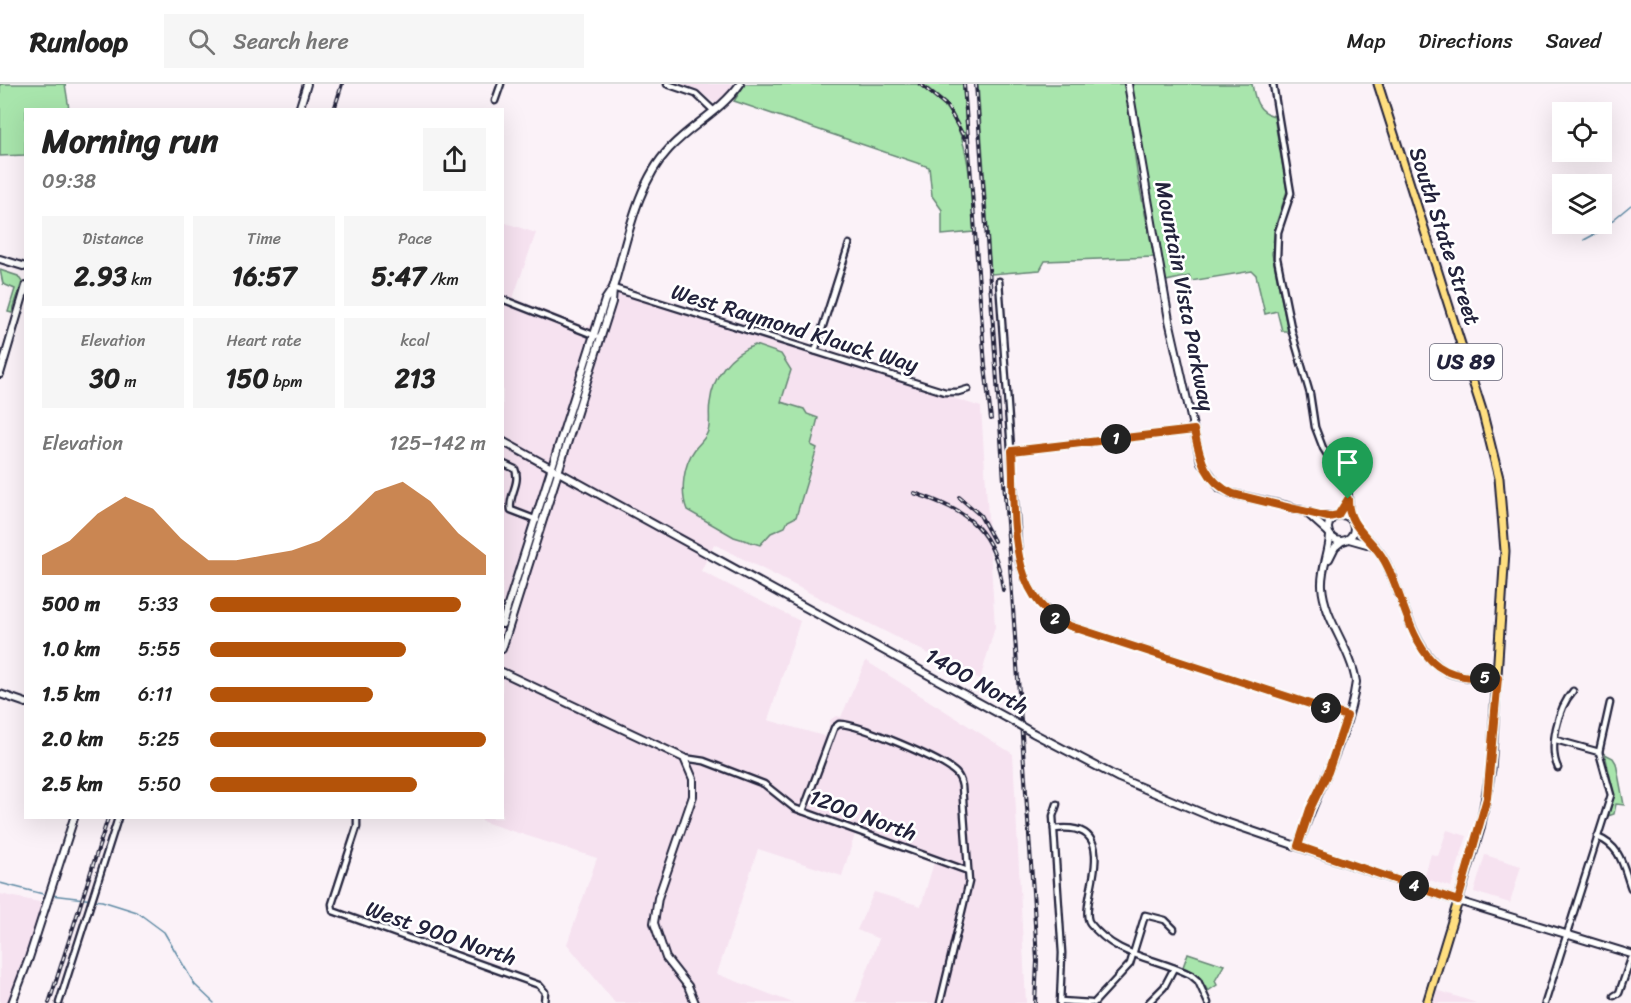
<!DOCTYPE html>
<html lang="en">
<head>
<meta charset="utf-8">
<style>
	body { margin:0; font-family:Sriracha,sans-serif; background:#f6f6f6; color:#222; height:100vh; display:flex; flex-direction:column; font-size:22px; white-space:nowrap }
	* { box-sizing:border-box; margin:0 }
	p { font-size:20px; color:#767676 }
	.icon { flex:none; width:33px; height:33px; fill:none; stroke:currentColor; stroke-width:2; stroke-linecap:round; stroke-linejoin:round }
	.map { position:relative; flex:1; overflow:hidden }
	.details { position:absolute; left:24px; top:24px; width:480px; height:711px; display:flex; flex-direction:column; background:#fff; border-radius:0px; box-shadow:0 6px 24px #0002 }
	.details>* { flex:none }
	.controls { position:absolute; left:1552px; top:18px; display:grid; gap:12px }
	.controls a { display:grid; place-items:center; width:60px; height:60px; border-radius:0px; background:#fff; box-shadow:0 6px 24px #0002; font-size:30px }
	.pin { position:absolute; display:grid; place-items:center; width:51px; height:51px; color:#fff; margin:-62px -26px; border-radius:50% 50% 50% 0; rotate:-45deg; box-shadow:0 0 6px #0007 }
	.pin .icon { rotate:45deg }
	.km { position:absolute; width:30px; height:30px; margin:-15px; border-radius:50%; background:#222; color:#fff; font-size:16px; line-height:30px; text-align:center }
	.round { display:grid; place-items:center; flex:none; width:63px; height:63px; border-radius:0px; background:#f6f6f6 }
	.summary { display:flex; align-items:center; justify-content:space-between; height:102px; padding:0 18px }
	h1 { font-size:33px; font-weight:700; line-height:45px }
	.figures { display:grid; grid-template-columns:repeat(3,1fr); gap:9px; height:102px; padding:6px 18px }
	.figures div { display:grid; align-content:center; border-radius:0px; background:#f6f6f6; text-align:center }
	.figures b { font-size:26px; font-weight:700 }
	.figures small { font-size:16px; font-weight:400 }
	.figures p { font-size:16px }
	.chart { height:168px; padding:12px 18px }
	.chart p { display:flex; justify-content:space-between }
	.chart svg { width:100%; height:108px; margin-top:6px; fill:#b45309; opacity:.7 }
	ul { padding:0 18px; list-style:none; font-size:20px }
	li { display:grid; grid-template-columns:96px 72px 1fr; align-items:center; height:45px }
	li i { height:15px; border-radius:8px; background:#b45309 }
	header { display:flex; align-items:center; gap:36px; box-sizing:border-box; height:84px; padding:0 30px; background:#fff; border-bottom:2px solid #e0e0e0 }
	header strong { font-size:28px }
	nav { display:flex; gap:33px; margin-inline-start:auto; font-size:21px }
	.search { width:420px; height:54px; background:#f6f6f6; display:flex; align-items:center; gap:15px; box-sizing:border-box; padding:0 21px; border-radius:0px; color:#767676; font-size:22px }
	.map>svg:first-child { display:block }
	.built { fill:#f6e2f0 }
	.green { fill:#a8e5ac; stroke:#658474; stroke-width:1.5 }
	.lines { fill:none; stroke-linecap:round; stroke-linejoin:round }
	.stream { stroke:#608ba5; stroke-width:1.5 }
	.street-casing { stroke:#22223b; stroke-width:9 }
	.secondary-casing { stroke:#22223b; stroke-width:10 }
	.primary-casing { stroke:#22223b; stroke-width:11 }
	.street { stroke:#fff; stroke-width:4.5 }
	.secondary { stroke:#fff; stroke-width:6 }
	.primary { stroke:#ffdf80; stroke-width:7 }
	.rail-casing { stroke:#22223b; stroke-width:4 }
	.rail { stroke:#fff; stroke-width:1.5; stroke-dasharray:4.5; stroke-linecap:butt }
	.secondary-bridge-casing { stroke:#22223b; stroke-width:10; stroke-linecap:butt }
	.secondary-bridge { stroke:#fff; stroke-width:6 }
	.route-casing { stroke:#fff; stroke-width:12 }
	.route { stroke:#b45309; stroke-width:8 }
	.labels { text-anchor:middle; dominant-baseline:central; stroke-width:5; stroke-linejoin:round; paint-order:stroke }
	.shield { fill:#fff; stroke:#646476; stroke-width:1.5 }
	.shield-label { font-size:21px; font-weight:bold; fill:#22223b }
	.street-label { font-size:22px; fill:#22223b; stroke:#fff }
</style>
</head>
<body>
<header>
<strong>Runloop</strong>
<div class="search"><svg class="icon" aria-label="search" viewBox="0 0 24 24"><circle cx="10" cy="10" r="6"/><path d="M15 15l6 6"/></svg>Search here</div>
<nav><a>Map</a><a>Directions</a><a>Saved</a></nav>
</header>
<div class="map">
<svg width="1631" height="919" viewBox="0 0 1631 919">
	<rect width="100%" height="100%" fill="#fbf2f8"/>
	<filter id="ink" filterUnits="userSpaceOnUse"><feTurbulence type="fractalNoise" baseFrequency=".0167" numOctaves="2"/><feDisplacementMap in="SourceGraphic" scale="12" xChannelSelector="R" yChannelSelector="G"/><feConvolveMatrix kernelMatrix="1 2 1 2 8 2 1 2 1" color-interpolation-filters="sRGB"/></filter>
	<g filter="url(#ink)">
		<g class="built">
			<path d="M677,0H736L717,21L700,8Z"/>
			<path d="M503,138L536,149L513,214L587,243L594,238L607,202L981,323L995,543L980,596L714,460L701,487L800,537L768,636L827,653L830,636L836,632L841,633L866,577L1013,670L1026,919H855L879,855L857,846L874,808L921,822L935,775L856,747L842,792L758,765L717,890L793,919H615L567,860L597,774L484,738L480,734H502Z"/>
			<path d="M1447,746L1467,752L1451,803L1424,794L1431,770L1438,772Z"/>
			<path d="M1485,771L1521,782L1510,819L1474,808Z"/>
			<path d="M0,810L44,819L8,919H0Z"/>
			<path d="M1437,906L1476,919H1433Z"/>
		</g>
		<g class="green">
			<path d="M0,0H65L69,25L26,26L25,71L0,72Z"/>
			<path d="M745,0H917C973,29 969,94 974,148L942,151V126L932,112L929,83L734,17Z"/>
			<path d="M923,0H963L967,57L948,21Z"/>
			<path d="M978,0H1125L1138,95L1154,173L1045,177L1040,186L991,190Z"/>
			<path d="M1132,0H1252C1255,16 1257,27 1274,32L1287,107L1275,143L1272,170L1288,247H1282L1277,227L1265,230L1256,191L1252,187L1191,197L1189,192L1166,197L1144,88Z"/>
			<path d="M0,186L18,192L22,198L12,229L8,228L15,205L3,200Z"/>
			<path d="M755,261L781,270L791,286L781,318L804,325L807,330L818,334L811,361L817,364L796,433L788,437L785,443L771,449L760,461L734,453L687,426C680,408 683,381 695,365C700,358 705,356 708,347C711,338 708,328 710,319C713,292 729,270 755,261Z"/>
			<path d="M1605,670L1613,674L1616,679L1624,721L1616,720L1614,730L1608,732L1614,711Z"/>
			<path d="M1188,869L1224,881L1215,897L1217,901L1208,907L1197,890L1183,883Z"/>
		</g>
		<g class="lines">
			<g class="stream">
				<path d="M1584,156L1597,149L1631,121"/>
				<path d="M0,799L47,811"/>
				<path d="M51,811L102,817L137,828L164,848L195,901L214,919"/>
			</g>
			<g class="street-casing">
				<g id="street">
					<path d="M667,0L696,10L714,27"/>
					<path d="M1273,0L1291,109L1278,148L1277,174L1292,248L1310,310L1315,343L1323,364L1348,404L1350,434"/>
					<path d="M495,17L501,0"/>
					<path d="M999,197L1019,477C1029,510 1044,532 1077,544L1347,632"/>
					<path d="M613,204L945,308H958L968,305"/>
					<path d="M502,215L596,252"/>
					<path d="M815,267L849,160"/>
					<path d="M1012,367L1194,346"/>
					<path d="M502,379L515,385C521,400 508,411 511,426L537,436"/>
					<path d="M1338,431L1348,415"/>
					<path d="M1556,656L1599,668"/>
					<path d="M1599,668L1610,619"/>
					<path d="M684,674L704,677L764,700L794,724L968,787"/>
					<path d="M1558,684C1548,663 1558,624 1573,607"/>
					<path d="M1057,720L1053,732L1062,869L1060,919"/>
					<path d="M803,727L834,644L839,640C857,639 943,676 956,689C960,693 961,697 962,702L969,798L940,919"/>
					<path d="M357,734V743L332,820L333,827L539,901L545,908L544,919"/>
					<path d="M1054,745C1129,735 1076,821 1090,839C1116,873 1155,873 1191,891L1198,897L1208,919"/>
					<path d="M1597,753C1621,762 1623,782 1631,804"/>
					<path d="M1614,912L1619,909L1631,875"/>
					<path d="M1060,917L1091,919"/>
					<path d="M59,919L118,734"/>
					<path d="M1094,919L1130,880L1145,831L1165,836L1174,845"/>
					<path d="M1148,919L1164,903L1174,884"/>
					<path d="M1545,919L1611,711L1599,668"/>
				</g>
			</g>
			<g class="secondary-casing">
				<g id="secondary">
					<path d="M1128,0L1169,236L1201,378L1220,404L1233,410L1287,422L1320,432H1334"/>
					<path d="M299,26L307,0"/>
					<path d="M0,175L26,183"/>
					<path d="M0,290L26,202"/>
					<path d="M502,357L1007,634"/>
					<path d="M1308,430L1328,448"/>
					<circle cx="1341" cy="444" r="13"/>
					<path d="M1355,443C1366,454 1378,463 1385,477C1402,509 1413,572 1448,588C1463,594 1481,594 1498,594"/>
					<path d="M1349,455L1374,462"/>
					<path d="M1329,475L1335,463L1341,458"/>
					<path d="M502,540L605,216L613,204C627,158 636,100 669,65C691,41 721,27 740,0"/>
					<path d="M502,565L612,218L613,204"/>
					<path d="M502,588L684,674L693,695V712L658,814L654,839L666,874L688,902L695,919"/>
					<path d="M0,610L26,619"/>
					<path d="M1033,649L1119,694L1214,734L1458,817L1631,870"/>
					<path d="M1298,762C1316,707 1348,655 1356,598C1351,564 1324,536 1322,502C1321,485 1329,469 1330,452"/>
					<path d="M12,919L29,874L74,734"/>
				</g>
			</g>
			<g class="primary-casing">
				<path id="primary" d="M1378,0L1482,326L1499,394L1505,467L1491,685L1480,745L1427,919"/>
			</g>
			<use href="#street" class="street"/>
			<use href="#secondary" class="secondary"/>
			<use href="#primary" class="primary"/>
			<g class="rail-casing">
				<g id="rail">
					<path d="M920,0L947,22L965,55"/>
					<path d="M964,0L985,282L991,335"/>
					<path d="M976,0L1034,822L1037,877L1035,919"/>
					<path d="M334,26L342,0"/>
					<path d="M914,409C969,427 995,446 1003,506"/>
					<path d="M959,413L980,431L994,457"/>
					<path d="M49,919L108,734"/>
				</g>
			</g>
			<use href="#rail" class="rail"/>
			<g class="secondary-bridge-casing">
				<path id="secondary-bridge" d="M1007,634L1033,649"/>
			</g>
			<use href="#secondary-bridge" class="secondary-bridge"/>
		</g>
	</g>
	<g class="lines" filter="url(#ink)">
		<g class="route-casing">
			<path id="route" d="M1194,346C1200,375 1205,397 1233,410L1328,433L1338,431L1348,415C1348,445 1371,452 1384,476C1401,505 1408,553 1432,577C1449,594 1475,594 1498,594L1487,714L1458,817L1298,762L1310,725L1328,688L1347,632L1070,542C1004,514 1016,426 1012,367Z"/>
		</g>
		<use href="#route" class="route"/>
	</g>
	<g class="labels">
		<rect class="shield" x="1430" y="260" width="72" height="36" rx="4.5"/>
		<g class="shield-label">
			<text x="1466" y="278">US 89</text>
		</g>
		<g class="street-label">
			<text transform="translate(1445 152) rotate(72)">South State Street</text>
			<text transform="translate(1185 212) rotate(79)">Mountain Vista Parkway</text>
			<text transform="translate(795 244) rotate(17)">West Raymond Klauck Way</text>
			<text transform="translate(977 597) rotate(29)">1400 North</text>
			<text transform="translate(863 731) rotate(20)">1200 North</text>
			<text transform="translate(441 849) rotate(19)">West 900 North</text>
		</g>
	</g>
</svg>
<div class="controls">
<a><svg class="icon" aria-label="locate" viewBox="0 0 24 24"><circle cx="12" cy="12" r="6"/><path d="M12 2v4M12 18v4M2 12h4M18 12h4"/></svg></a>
<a><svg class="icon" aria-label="layers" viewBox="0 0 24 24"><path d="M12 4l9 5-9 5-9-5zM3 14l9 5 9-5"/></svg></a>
</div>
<div class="pin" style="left:1348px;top:415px;background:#1e9e55"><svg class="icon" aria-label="arrive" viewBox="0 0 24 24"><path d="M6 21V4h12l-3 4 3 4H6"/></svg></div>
<b class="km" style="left:1116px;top:355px">1</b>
<b class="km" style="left:1055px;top:535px">2</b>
<b class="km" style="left:1326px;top:624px">3</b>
<b class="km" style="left:1414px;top:802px">4</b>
<b class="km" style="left:1485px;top:594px">5</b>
<section class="details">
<div class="summary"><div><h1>Morning run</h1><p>09:38</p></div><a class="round"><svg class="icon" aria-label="share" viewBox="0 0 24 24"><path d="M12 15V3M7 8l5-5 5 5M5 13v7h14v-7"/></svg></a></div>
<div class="figures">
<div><p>Distance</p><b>2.93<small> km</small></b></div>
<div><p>Time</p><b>16:57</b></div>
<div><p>Pace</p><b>5:47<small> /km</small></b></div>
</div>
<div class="figures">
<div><p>Elevation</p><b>30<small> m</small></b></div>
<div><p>Heart rate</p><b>150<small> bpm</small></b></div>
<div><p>kcal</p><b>213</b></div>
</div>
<div class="chart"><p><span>Elevation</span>125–142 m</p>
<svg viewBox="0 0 160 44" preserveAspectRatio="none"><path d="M0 44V36L10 30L20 19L30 12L40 17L50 29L60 38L70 38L80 36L90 34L100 30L110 21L120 10L130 6L140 14L150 27L160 36V44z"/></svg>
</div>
<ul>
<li><b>500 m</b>5:33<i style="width:91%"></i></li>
<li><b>1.0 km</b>5:55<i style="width:71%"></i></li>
<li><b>1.5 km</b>6:11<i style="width:59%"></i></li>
<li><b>2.0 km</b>5:25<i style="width:100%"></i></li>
<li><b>2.5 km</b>5:50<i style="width:75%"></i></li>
</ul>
</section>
</div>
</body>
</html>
